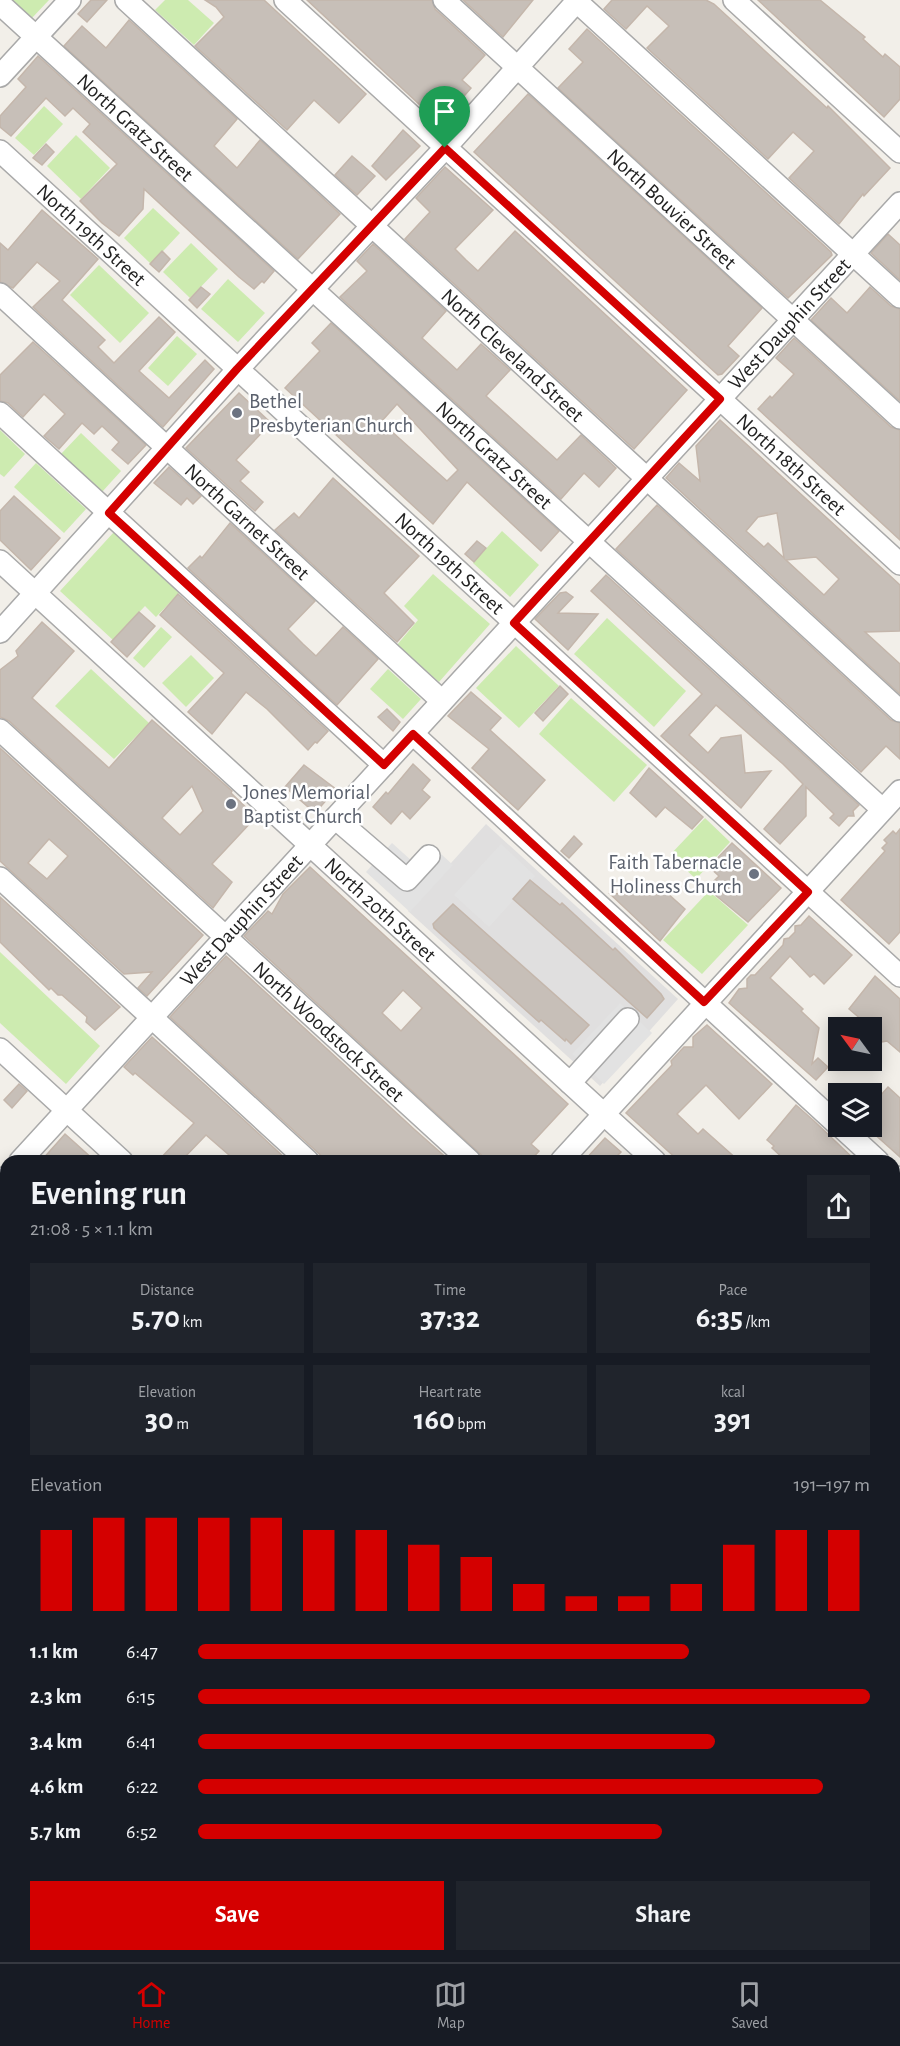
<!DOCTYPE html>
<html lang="en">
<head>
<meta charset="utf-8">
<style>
	body { margin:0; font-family:"Alegreya Sans",sans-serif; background:#20242c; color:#f1f3f6; height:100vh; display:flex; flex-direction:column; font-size:22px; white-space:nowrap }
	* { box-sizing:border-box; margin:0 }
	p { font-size:20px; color:#9ea1a6 }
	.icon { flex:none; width:33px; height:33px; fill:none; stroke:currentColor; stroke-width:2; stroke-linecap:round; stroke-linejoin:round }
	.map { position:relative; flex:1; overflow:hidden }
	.side { position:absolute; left:0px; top:1155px; width:900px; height:807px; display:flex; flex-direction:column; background:#171b24; border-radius:18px 18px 0 0; box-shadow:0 3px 15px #0003 }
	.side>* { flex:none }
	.needle { width:39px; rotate:303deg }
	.fabs { position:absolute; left:828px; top:1017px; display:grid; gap:12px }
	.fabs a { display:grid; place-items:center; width:54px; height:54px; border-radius:0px; background:#171b24; box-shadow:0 3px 15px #0003; font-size:30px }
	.pin { position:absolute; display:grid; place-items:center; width:51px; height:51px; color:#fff; margin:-62px -26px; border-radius:50% 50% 50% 0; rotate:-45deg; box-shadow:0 0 6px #0007 }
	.pin .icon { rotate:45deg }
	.round { display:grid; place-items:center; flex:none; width:63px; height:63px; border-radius:0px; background:#20242c }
	.overview { display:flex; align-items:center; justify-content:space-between; height:102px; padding:0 30px }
	h1 { font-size:33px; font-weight:700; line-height:45px }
	.metrics { display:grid; grid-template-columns:repeat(3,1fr); gap:9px; height:102px; padding:6px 30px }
	.metrics div { display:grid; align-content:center; border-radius:0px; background:#20242c; text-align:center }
	.metrics b { font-size:30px; font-weight:700 }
	.metrics small { font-size:16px; font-weight:400 }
	.metrics p { font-size:16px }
	.chart { height:168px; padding:12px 30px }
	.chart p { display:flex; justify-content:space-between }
	.chart svg { width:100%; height:108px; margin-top:6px; stroke:#d40000; stroke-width:6 }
	.button { display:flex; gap:12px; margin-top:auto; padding:12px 30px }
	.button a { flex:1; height:69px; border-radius:0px; background:#d40000; color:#fff; font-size:24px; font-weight:700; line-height:69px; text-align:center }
	.button a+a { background:#20242c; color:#f1f3f6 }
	ul { padding:0 30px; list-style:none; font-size:20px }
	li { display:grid; grid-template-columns:96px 72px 1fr; align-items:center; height:45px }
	li i { height:15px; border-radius:8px; background:#d40000 }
	.tab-bar { display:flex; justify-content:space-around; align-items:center; height:84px; border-top:2px solid #363941; background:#171b24; font-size:16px; color:#9ea1a6 }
	.tab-bar a { display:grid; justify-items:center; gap:3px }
	.tab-bar .on { color:#d40000 }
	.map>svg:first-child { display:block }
	.residential { fill:#e0dfdf }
	.education { fill:#ffffe5 }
	.grass { fill:#cdebb0 }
	.parking { fill:#e2e2e2 }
	.building { fill:#c7bfb8; stroke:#c4b6ab; stroke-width:1.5; fill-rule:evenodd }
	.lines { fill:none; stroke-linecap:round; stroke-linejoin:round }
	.minor-casing { stroke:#a9a9a9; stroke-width:24 }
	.major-casing { stroke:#a06b00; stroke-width:28 }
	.minor { stroke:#fff; stroke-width:21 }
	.major { stroke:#fcd6a4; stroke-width:26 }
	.route-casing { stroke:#fff; stroke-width:12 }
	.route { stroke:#d40000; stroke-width:8 }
	.worship-dot { fill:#6b7280; stroke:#fff; stroke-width:2 }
	.labels { text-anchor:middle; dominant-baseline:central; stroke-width:5; stroke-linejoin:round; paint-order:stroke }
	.street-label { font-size:21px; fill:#222; stroke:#fff }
	.worship-label { font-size:21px; fill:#5b616d; stroke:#fff; text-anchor:start }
</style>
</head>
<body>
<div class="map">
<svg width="900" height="1962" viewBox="0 0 900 1962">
	<rect width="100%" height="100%" fill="#f2efe9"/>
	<g class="residential">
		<path d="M486,824L678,999L600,1086L408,911Z"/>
		<path d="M6,1652V1956H328L323,1962H0V1659Z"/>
		<path d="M894,1724L900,1730V1962H781L775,1956H894Z"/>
	</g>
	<path class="education" d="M0,1501L6,1506V1605L0,1612Z"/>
	<g class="grass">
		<path d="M10,0H49L31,19Z"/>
		<path d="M165,0H188L214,23L194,45L155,10Z"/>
		<path d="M44,106L63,124L34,155L15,138Z"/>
		<path d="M76,135L110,168L81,199L47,166Z"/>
		<path d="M153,208L180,233L151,264L124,238Z"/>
		<path d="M191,243L218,269L190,298L163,272Z"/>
		<path d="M99,265L149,313L120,343L70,295Z"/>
		<path d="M228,279L265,313L238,342L201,309Z"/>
		<path d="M177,336L197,354L168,386L148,368Z"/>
		<path d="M0,430L25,454L4,477L0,474Z"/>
		<path d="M81,433L121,471L102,492L61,454Z"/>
		<path d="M36,463L86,509L64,533L14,487Z"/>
		<path d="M502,531L539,565L510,597L473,563Z"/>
		<path d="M114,532L179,593L156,617L145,606L113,640L60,591Z"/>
		<path d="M433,574L490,624L439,682L397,645L418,620L404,606Z"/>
		<path d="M607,618L686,691L654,727L574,654Z"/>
		<path d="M161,627L172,637L144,668L133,658Z"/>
		<path d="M516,646L559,686L519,728L476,688Z"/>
		<path d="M191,655L214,678L186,707L162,683Z"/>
		<path d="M91,669L149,723L114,759L55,706Z"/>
		<path d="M388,669L421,699L403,719L370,689Z"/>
		<path d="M571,698L647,765L614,802L539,734Z"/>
		<path d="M705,818L730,842L696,879L670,855Z"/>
		<path d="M709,891L748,925L702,974L663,940Z"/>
		<path d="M0,952L100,1046L66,1084L0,1023Z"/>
	</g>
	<g class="parking">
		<path d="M392,843L413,862L430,844L453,865L410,912L366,872Z"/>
		<path d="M501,844L535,876L489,927L454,895Z"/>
		<path d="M620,1003L652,1033L604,1084L572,1054Z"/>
	</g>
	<g class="building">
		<path d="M91,0H107L87,22L78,14Z"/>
		<path d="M205,0H264L366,94L339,123L314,100L287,130L195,46L224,17L216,7Z"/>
		<path d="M307,0H432L435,9L485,55L462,80L471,88L445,118H434Z"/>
		<path d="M463,0H533L503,37Z"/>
		<path d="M612,0H706L714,4L827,108L828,106L890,168L864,196L863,194L839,224L789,178L814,151L793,132L768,159L647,48L669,26L647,6L626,29L604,9Z"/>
		<path d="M758,0H820L865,37L863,39L883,57L885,54L900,67V99L884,117Z"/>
		<path d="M129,20L237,119L214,146L237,168L260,140L340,214L298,259L64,46L82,26L106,48Z"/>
		<path d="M587,29L831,252L832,255L788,298L558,88L583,62L569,49Z"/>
		<path d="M38,56L274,271L264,283L262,281L254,289L239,277L144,189L143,209L119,236L102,223L80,201L117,164L83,132L90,124L73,108L65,116L46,98L11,136L0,127V116L26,87L18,79Z"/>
		<path d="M528,94L762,308L728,346L739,356L722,374L718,375L474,152Z"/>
		<path d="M403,130L420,146L386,180L372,166Z"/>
		<path d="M46,144L54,152L42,165L33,158Z"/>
		<path d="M352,156L375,176L357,195L335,175Z"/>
		<path d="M445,167L493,210L455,249L466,260L478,271L515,231L687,390L634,449L405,239L430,212L416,198Z"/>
		<path d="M42,210L98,259L62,300L105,340L98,347L114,363L159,317L175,332L139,371L169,398L205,360L214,369L163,427L33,307L60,281L37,262L13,288L0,282V243L8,250Z"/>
		<path d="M888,234L900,245V280L871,253Z"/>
		<path d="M373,244L446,311L422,338L457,370L481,344L510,370L486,396L557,460L581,435L616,468L599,487L584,473L561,499L340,297L367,271L357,261Z"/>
		<path d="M162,251L170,259L159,272L150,264Z"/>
		<path d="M201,287L210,294L197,308L189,300Z"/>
		<path d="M870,287L891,306L900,309V401L811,320L831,298L847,313Z"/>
		<path d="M331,323L559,531L541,551L467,482L433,524L285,388L320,351L312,343ZM397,404L458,470L447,481L381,422Z"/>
		<path d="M794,338L891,427L900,430V540L758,409L770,396L772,398L794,374L776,358Z"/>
		<path d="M33,342L146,445L128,464L112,450L119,442L102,426L94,434L82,423L59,449L44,436L65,414L44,394L23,417L8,403L0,401V375Z"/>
		<path d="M239,393L271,423L236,460L249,472L240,481L263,502L255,511L186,448Z"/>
		<path d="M720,420L900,585V631L865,632L900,664V694L666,478L679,463L700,481L696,446ZM777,513L784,558L768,543L764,547L746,531L758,517ZM816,557L839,579L824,595L786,560Z"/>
		<path d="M169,467L201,496L193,504L187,498L181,505L154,483Z"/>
		<path d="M333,478L419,556L384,593L414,623L397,642L275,530L294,513L299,518Z"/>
		<path d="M14,496L60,538L31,570L0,540V511Z"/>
		<path d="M657,505L891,720L900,723V759L886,746L861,772L616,549Z"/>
		<path d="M230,523L315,601L288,629L303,644L316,656L343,627L378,659L337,705L188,568L200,556L202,558Z"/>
		<path d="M477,541L486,548L474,562L465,554Z"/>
		<path d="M606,575L859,805L853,811L854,816H848L839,826L830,818L834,814L806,787V816L780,844L764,829L803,784L783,764L716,705L689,735L708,753L721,738L741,735L745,773L771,771L741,808L661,736L702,694L591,591Z"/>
		<path d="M566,592L573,597L558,613L598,614L568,650L535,619L560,593Z"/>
		<path d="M178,594L328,731L317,743L315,742L308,750L267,709L246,692L212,734L188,712L224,673L160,615Z"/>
		<path d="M139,612L155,626L127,657L111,642Z"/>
		<path d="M42,622L74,651L32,698L55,719L109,768L152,720L232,791L231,793L256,817L212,864L232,882L213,908L9,721L0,717V670L18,656L16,651ZM192,786L203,811L180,835L162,818Z"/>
		<path d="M560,686L568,694L543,721L535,713Z"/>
		<path d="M471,692L501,718L490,730L545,780L518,810L472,768L489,749L448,716Z"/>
		<path d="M387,709L400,722L393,731L378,717Z"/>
		<path d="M0,748L203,935L147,996L138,988L152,972L124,974L0,861ZM49,839L68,856L47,879L28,863Z"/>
		<path d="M413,764L430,780L422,790L430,797L410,819L402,811L391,824L373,807L386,792L388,794Z"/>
		<path d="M304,765L336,789L315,813L285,787Z"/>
		<path d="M649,768L703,817L692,829L665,807L656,817L630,793Z"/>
		<path d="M900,829V932L889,944L841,900L885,851L882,848L887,843L884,840L893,831L896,834Z"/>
		<path d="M574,836L582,844L569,858L561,851Z"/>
		<path d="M732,843L781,888L748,922L714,894L716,892L710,885L719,876L709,867Z"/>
		<path d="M310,867L568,1104L531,1144L539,1151L530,1161H488L244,936L268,911L272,914L283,894ZM403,990L422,1008L401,1031L382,1013Z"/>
		<path d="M530,880L560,905L562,903L613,950L615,948L661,994L664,999L647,1018L513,899Z"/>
		<path d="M666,892L685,909L660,941L610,894Z"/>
		<path d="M0,897L120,1007L95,1030L86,1022L87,1017L62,995H58L51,988L49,990L0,942Z"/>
		<path d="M453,904L589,1025L571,1044L566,1039L565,1041L541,1020L539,1022L434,928L433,924Z"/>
		<path d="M809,916L852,955L824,984L814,974L810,977L790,956L770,978L803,1009L801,1011L819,1028L812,1064L818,1058L828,1067L816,1080L729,1003L739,989L747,988V979L751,975H755L783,945L784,939L789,938L795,932V926L801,925Z"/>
		<path d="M226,956L415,1130L450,1161H327L170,1017Z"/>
		<path d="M875,976L900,999V1052L887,1041L881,1042V1036L849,1009Z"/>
		<path d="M707,1025L772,1084L739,1119L706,1085L677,1114L698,1134L703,1129L739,1161H679L626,1113L672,1065L671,1061L684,1047H693V1037Z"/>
		<path d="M152,1037L244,1120L288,1161H236L206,1135L181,1161H158L194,1123L135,1073L133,1075L124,1067Z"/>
		<path d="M19,1084L27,1091L12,1108L4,1100Z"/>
		<path d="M888,1087L900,1098V1157L872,1132V1105Z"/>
		<path d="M796,1105L813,1120L856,1161H786L772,1148L774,1146L767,1140Z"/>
		<path d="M65,1134L74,1142L95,1161H41Z"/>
		<path d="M605,1138L621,1152L612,1161H584Z"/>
	</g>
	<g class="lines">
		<g class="minor-casing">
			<g id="minor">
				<path id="s1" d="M126,0L900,711"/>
				<path id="s2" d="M285,0L900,564"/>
				<path id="s3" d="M444,0L900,418"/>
				<path d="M575,0L900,297"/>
				<path d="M734,0L900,152"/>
				<path id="s4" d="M0,4L882,809"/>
				<path d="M0,76L70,0"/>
				<path id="s5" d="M0,151L900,976"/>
				<path id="s6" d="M0,294L442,701"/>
				<path d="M0,413L384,765"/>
				<path id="s7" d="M0,561L655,1161"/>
				<path d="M0,632L238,369L445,148L578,0"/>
				<path id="s8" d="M0,730L470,1161"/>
				<path d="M413,734L838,1125"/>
				<path d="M335,818L407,880L429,856"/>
				<path d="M0,878L308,1161"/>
				<path d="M0,1049L122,1161"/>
				<path d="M570,1083L628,1019"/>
				<path d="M840,1126L878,1161"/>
				<path id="s9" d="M20,1161L900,203"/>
				<path d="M561,1161L900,791"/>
				<path d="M894,1176L900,1181"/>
				<path d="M0,1183L6,1177"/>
				<path d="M0,1256L6,1262"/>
				<path d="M894,1493L900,1487"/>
				<path d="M894,1551L900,1556"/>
				<path d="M0,1634L6,1627"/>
				<path d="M894,1699L900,1704"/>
				<path d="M894,1784L900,1789"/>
				<path d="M0,1835L6,1840"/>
				<path d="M894,1841L900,1834"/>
				<path d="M894,1869L900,1874"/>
				<path d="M894,1933L900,1927"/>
				<path d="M131,1956L138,1962"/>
				<path d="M761,1956L767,1962"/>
				<path d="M868,1962L873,1956"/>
			</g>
		</g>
		<g class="major-casing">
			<g id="major">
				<path d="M894,1372L900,1366"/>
				<path d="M0,1470L6,1476"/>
				<path d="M531,1956L537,1962"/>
				<path d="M353,1962L358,1956"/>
			</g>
		</g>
		<use href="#minor" class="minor"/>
		<use href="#major" class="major"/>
	</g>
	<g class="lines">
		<g class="route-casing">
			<path id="route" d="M445,148L720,399L514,623L808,892L704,1002L413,734L384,765L109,513L237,369Z"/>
		</g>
		<use href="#route" class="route"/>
	</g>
	<g class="worship-dot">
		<circle cx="237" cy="413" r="6"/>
		<circle cx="231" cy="804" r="6"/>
		<circle cx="754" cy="874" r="6"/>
	</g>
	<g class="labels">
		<g class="street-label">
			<text stroke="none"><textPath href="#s4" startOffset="183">North Gratz Street</textPath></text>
			<text stroke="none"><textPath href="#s3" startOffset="309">North Bouvier Street</textPath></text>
			<text stroke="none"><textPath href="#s5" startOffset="124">North 19th Street</textPath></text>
			<text stroke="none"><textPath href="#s9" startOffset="1137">West Dauphin Street</textPath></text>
			<text stroke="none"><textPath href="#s1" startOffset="525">North Cleveland Street</textPath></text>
			<text stroke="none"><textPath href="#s4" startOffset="669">North Gratz Street</textPath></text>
			<text stroke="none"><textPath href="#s2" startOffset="687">North 18th Street</textPath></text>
			<text stroke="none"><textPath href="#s6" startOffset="336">North Garnet Street</textPath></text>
			<text stroke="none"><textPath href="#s5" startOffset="610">North 19th Street</textPath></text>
			<text stroke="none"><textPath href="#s7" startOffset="516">North 20th Street</textPath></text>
			<text stroke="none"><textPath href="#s9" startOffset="327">West Dauphin Street</textPath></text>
			<text stroke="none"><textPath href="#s8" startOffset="446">North Woodstock Street</textPath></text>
		</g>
		<g class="worship-label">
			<text x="249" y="401">Bethel<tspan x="249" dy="24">Presbyterian Church</tspan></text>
			<text x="243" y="792">Jones Memorial<tspan x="243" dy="24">Baptist Church</tspan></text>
			<text x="742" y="862" text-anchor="end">Faith Tabernacle<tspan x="742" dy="24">Holiness Church</tspan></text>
		</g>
	</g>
</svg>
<div class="fabs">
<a><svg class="needle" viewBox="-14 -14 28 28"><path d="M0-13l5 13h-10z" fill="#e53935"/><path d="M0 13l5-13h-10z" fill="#9ea1a6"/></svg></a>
<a><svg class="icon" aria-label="layers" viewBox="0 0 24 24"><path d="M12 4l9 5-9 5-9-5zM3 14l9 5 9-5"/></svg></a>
</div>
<div class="pin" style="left:445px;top:148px;background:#1e9e55"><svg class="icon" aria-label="arrive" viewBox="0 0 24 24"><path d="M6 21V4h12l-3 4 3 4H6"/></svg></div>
<section class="side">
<div class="overview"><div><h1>Evening run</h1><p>21:08 · 5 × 1.1 km</p></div><a class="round"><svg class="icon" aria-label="share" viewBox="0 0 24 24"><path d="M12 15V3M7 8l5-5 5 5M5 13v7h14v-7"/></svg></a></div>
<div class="metrics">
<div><p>Distance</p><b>5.70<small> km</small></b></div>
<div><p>Time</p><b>37:32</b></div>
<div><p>Pace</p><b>6:35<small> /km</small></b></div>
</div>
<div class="metrics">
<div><p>Elevation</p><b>30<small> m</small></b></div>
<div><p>Heart rate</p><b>160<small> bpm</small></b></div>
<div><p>kcal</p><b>391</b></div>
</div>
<div class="chart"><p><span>Elevation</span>191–197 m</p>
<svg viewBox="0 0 160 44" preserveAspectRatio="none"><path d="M5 44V11M15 44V6M25 44V6M35 44V6M45 44V6M55 44V11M65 44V11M75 44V17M85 44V22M95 44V33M105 44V38M115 44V38M125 44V33M135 44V17M145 44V11M155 44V11"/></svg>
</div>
<ul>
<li><b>1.1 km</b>6:47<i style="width:73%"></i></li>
<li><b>2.3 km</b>6:15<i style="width:100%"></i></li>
<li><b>3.4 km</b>6:41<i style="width:77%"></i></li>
<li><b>4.6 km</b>6:22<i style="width:93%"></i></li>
<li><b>5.7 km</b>6:52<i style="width:69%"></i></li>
</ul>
<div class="button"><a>Save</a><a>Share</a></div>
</section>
</div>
<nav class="tab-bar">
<a class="on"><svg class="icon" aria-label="home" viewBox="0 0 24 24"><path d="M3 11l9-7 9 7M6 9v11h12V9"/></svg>Home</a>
<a><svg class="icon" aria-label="map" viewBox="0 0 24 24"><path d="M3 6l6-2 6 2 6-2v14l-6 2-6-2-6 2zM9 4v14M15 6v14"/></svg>Map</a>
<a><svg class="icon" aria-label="saved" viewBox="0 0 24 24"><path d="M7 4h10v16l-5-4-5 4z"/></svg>Saved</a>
</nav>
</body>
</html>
